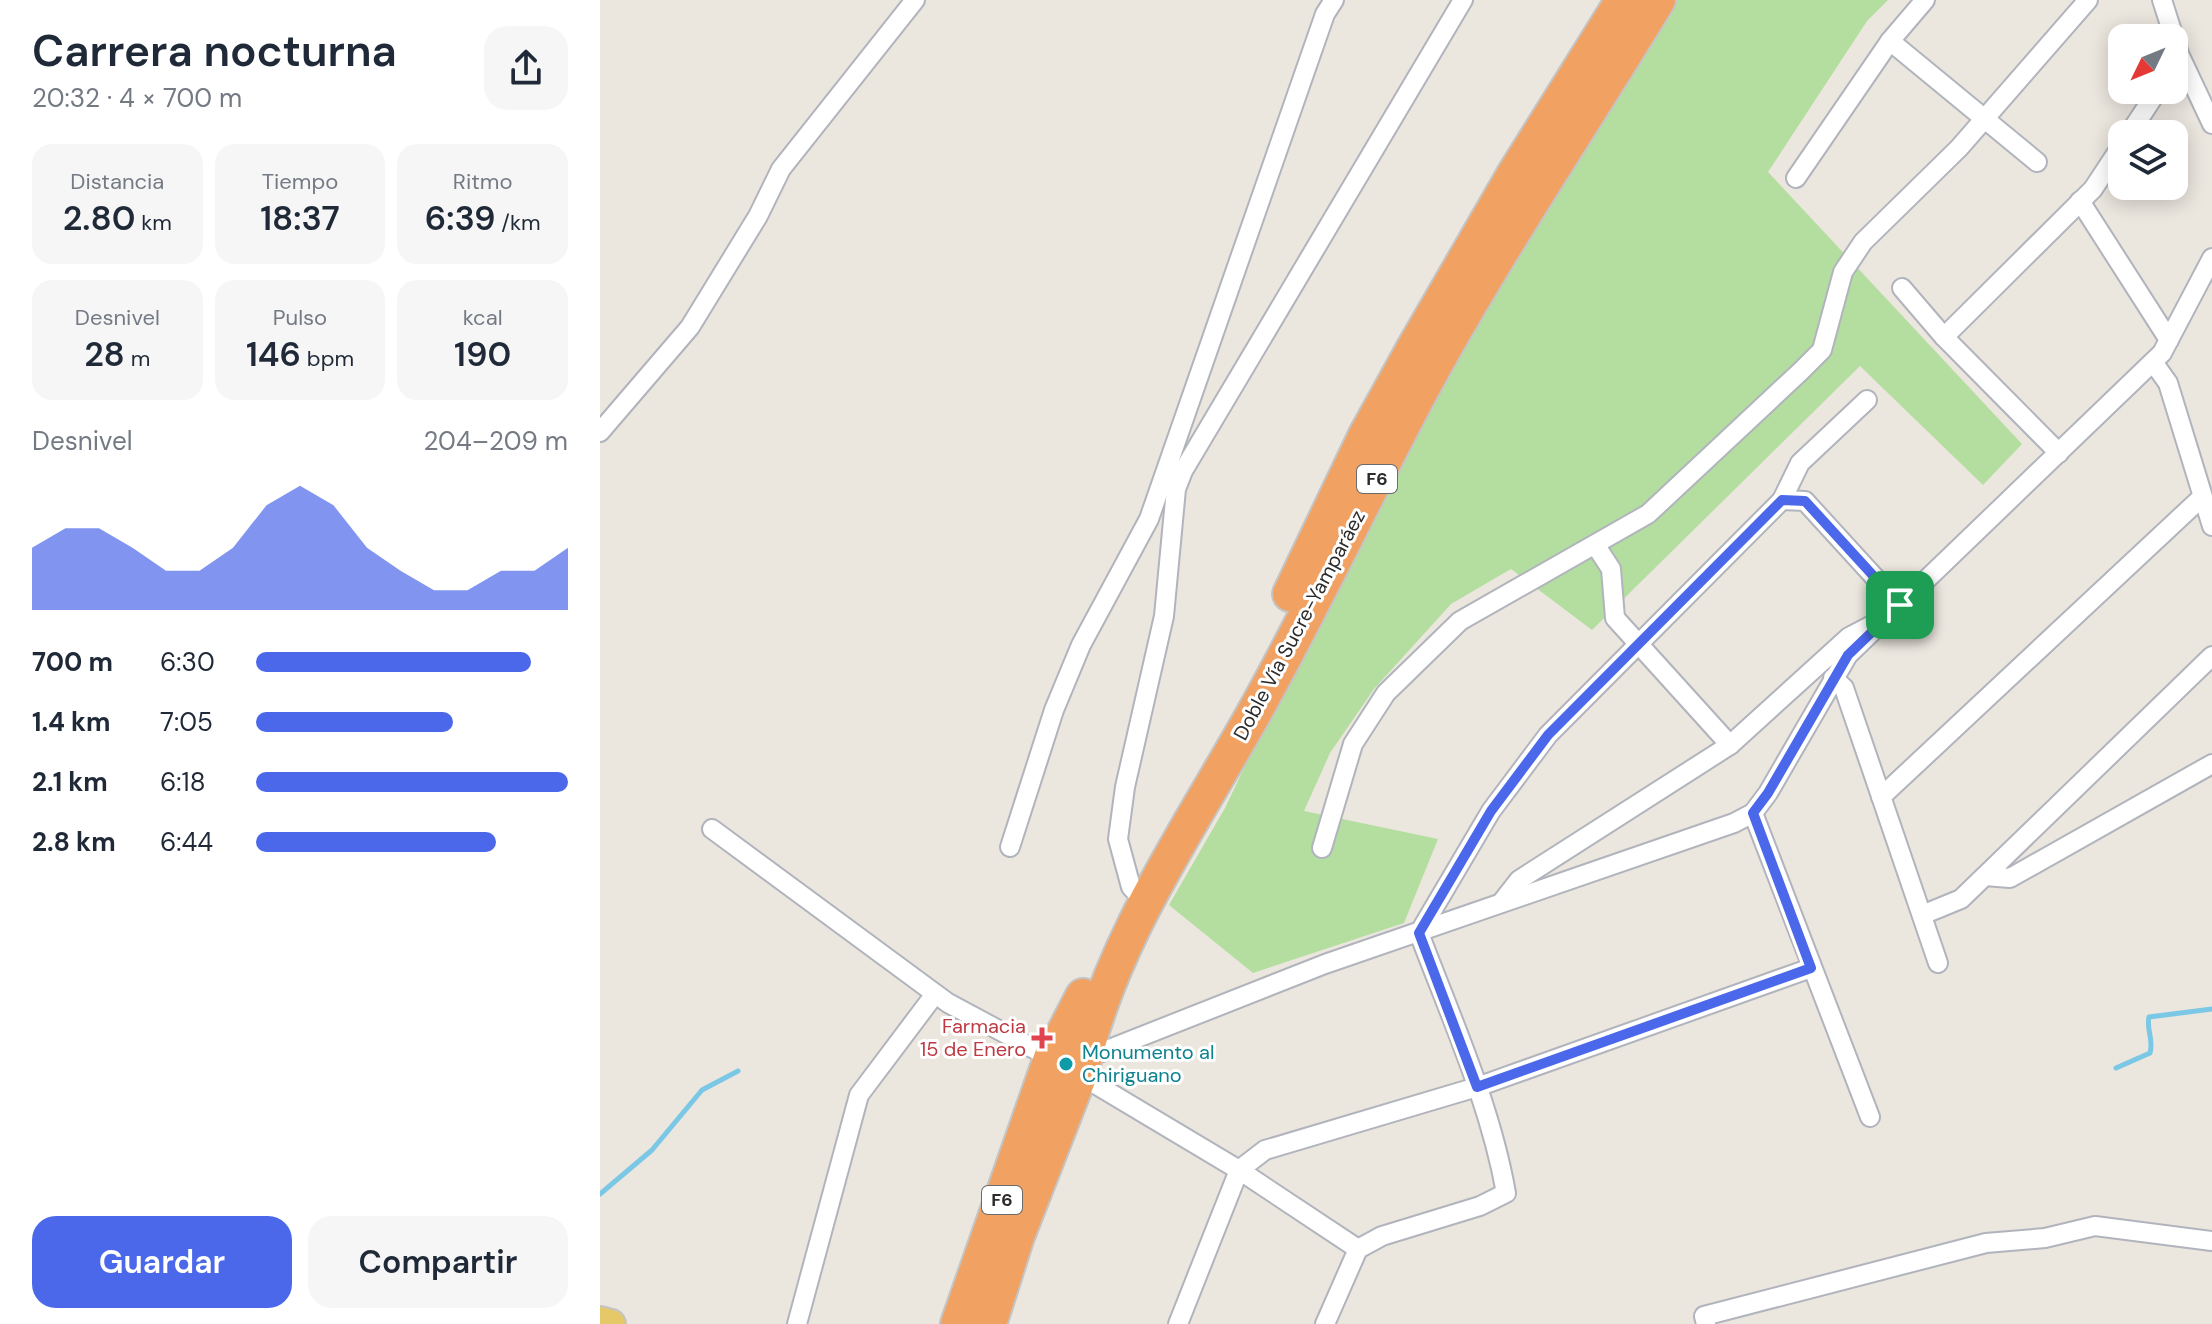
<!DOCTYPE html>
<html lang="es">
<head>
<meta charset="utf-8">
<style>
	body { margin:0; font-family:"DM Sans",sans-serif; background:#f6f6f7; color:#1f2937; height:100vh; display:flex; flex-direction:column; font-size:30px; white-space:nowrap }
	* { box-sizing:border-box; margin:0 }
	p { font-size:26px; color:#747a83 }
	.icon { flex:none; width:44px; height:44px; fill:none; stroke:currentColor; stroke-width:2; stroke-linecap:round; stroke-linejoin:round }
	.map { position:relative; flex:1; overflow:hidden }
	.side { display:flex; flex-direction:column; background:#fff; width:600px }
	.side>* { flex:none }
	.needle { width:52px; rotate:227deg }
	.tools { position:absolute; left:1508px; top:24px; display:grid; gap:16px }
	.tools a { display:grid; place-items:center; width:80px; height:80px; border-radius:16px; background:#fff; box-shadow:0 4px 20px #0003; font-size:40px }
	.pin { position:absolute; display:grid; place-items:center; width:68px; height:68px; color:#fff; margin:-34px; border-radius:16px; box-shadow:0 4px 12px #0006 }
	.round { display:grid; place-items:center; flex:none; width:84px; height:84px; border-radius:24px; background:#f6f6f7 }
	.head { display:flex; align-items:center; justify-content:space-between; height:136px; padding:0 32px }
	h1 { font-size:44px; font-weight:600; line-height:60px }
	.figures { display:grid; grid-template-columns:repeat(3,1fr); gap:12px; height:136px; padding:8px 32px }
	.figures div { display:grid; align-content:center; border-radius:20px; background:#f6f6f7; text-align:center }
	.figures b { font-size:34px; font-weight:600 }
	.figures small { font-size:22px; font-weight:400 }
	.figures p { font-size:22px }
	.chart { height:224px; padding:16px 32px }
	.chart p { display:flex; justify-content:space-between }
	.chart svg { width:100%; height:144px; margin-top:8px; fill:#4b68eb; opacity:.7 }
	.primary-button { display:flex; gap:16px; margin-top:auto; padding:16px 32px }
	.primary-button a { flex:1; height:92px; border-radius:24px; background:#4b68eb; color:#fff; font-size:32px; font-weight:600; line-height:92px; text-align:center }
	.primary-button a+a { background:#f6f6f7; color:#1f2937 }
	ul { padding:0 32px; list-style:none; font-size:26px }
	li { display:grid; grid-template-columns:128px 96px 1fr; align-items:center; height:60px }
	li i { height:20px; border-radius:10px; background:#4b68eb }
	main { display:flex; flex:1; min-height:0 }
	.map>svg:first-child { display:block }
	.green { fill:#b4de9f }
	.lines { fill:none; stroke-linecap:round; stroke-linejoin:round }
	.stream { stroke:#7ac8e5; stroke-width:5 }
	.street-casing { stroke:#b1b4bd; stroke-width:22 }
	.primary-casing { stroke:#c4c4c4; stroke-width:32 }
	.highway-casing { stroke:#c4c4c4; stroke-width:38 }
	.street { stroke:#fff; stroke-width:18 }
	.primary { stroke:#e5c969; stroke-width:28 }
	.highway { stroke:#f1a263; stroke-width:34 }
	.route-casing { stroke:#fff; stroke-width:16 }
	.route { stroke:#4b68eb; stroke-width:10 }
	.health-dot { fill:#e0444e; stroke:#fff; stroke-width:3 }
	.culture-dot { fill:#0f9aa8; stroke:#fff; stroke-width:3 }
	.labels { text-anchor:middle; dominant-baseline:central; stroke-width:6; stroke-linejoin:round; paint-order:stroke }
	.shield { fill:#fff; stroke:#6b6b6b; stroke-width:2 }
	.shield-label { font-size:18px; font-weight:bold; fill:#2b2b2b }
	.street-label { font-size:20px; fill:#2b2b2b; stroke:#fff }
	.health-label { font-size:20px; fill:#be3a42; stroke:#fff; text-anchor:end }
	.culture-label { font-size:20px; fill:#0d838f; stroke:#fff; text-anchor:start }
</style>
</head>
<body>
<main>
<section class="side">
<div class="head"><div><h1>Carrera nocturna</h1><p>20:32 · 4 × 700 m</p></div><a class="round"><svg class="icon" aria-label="share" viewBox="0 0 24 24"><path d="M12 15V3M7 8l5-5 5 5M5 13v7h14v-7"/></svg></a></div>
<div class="figures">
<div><p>Distancia</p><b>2.80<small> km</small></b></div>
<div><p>Tiempo</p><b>18:37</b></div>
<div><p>Ritmo</p><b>6:39<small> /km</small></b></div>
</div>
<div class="figures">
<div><p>Desnivel</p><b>28<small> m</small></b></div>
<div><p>Pulso</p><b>146<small> bpm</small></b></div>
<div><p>kcal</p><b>190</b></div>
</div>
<div class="chart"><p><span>Desnivel</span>204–209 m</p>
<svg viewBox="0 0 160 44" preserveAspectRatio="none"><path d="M0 44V25L10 19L20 19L30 25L40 32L50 32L60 25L70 12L80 6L90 12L100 25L110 32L120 38L130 38L140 32L150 32L160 25V44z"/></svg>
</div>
<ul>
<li><b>700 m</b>6:30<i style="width:88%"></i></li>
<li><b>1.4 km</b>7:05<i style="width:63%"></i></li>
<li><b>2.1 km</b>6:18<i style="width:100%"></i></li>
<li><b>2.8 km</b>6:44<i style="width:77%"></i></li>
</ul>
<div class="primary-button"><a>Guardar</a><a>Compartir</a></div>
</section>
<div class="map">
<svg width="1612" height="1324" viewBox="0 0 1612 1324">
	<rect width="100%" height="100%" fill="#ebe6de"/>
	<path class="green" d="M1054,0H1288L1267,21L1168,172L1422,444L1383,485L1260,366L992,630L911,569L851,604L774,689L730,753L704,811L838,839L804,923L653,973L569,905L625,808L678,697L740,553Z"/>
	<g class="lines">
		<g class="stream">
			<path d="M1516,1068L1550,1053C1554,1039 1546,1030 1549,1017L1612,1009"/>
			<path d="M0,1194L52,1150L102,1090L138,1071"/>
		</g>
		<g class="street-casing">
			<g id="street">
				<path d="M1562,0L1580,56L1612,124"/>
				<path d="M1290,41L1437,162"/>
				<path d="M1529,134L1558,90"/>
				<path d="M1196,178L1290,41L1325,0"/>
				<path d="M1480,201L1569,340"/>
				<path d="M1302,288L1344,337L1459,453"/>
				<path d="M1344,337L1493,189L1522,145"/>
				<path d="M1553,362L1568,383L1612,526"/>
				<path d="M0,432L90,327L158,216L181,169L315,0"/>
				<path d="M1182,500L1200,463L1267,400"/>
				<path d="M996,546L1011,569L1015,618L1130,745"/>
				<path d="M1233,678L1244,688L1338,963"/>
				<path d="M1281,797L1601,498"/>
				<path d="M1153,813L1270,1117"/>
				<path d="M112,829L348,1003L451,1058"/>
				<path d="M410,847L454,710L481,645L549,519L725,14L734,0"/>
				<path d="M722,848L753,744L786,693L860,621L1048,514L1201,371L1222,350L1243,272L1263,242L1359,148L1488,0"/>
				<path d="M1385,876L1410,878L1612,764"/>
				<path d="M901,903L919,880L1130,745L1249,637L1272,625"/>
				<path d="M547,904L531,887L518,839L525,787L564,616L576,489L583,471L863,0"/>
				<path d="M1322,915L1361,899L1612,656"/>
				<path d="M484,1059L725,964L1134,823L1153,813L1168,793L1248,655L1562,353L1612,258"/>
				<path d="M480,1075L639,1170L758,1249"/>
				<path d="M197,1324L259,1095L335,994"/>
				<path d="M578,1324L639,1170L665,1150L877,1087L1211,968"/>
				<path d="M725,1324L758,1249L782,1236L880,1206L906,1193C890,1103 851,1018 819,933L891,811L948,735L1182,500L1205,501L1300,605"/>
				<path d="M1106,1324L1104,1316L1386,1243L1445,1238L1495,1226L1612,1241"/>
			</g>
		</g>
		<g class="primary-casing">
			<path id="primary" d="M0,1321L11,1324"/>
		</g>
		<g class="highway-casing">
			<g id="highway">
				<path d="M690,594L766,435L814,348L915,173L1023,0"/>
				<path d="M358,1324L451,1058L483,996"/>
				<path d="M389,1324L417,1236L482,1069C509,943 592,824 654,713C712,609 762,502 817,398C890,261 978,132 1058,0"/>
			</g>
		</g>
		<use href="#street" class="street"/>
		<use href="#primary" class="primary"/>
		<use href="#highway" class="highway"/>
	</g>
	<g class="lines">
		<g class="route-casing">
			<path id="route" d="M1182,500L1205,501L1300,605L1248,655L1168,793L1153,813L1211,968L877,1087L819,933L891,811L948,735Z"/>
		</g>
		<use href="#route" class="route"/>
	</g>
	<path class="health-dot" d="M438 1026h8v8h8v8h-8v8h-8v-8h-8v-8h8z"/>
	<circle class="culture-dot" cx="466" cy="1064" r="8"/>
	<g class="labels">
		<g class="shield">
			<rect x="757" y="465" width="40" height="28" rx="6"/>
			<rect x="382" y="1186" width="40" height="28" rx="6"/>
		</g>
		<g class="shield-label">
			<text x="777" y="479">F6</text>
			<text x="402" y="1200">F6</text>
		</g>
		<g class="street-label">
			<text transform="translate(699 625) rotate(-62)">Doble Vía Sucre-Yamparáez</text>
		</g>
		<g class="health-label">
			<text x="426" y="1026">Farmacia<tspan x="426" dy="23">15 de Enero</tspan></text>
		</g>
		<g class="culture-label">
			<text x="482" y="1052">Monumento al<tspan x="482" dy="23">Chiriguano</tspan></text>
		</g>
	</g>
</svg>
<div class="tools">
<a><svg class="needle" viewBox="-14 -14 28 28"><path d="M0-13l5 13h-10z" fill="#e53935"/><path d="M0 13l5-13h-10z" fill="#747a83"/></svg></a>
<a><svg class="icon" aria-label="layers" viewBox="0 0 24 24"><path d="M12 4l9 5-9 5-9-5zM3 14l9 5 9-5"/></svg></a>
</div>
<div class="pin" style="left:1300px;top:605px;background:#1e9e55"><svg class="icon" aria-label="arrive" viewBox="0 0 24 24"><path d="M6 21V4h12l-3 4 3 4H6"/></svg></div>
</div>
</main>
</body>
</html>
